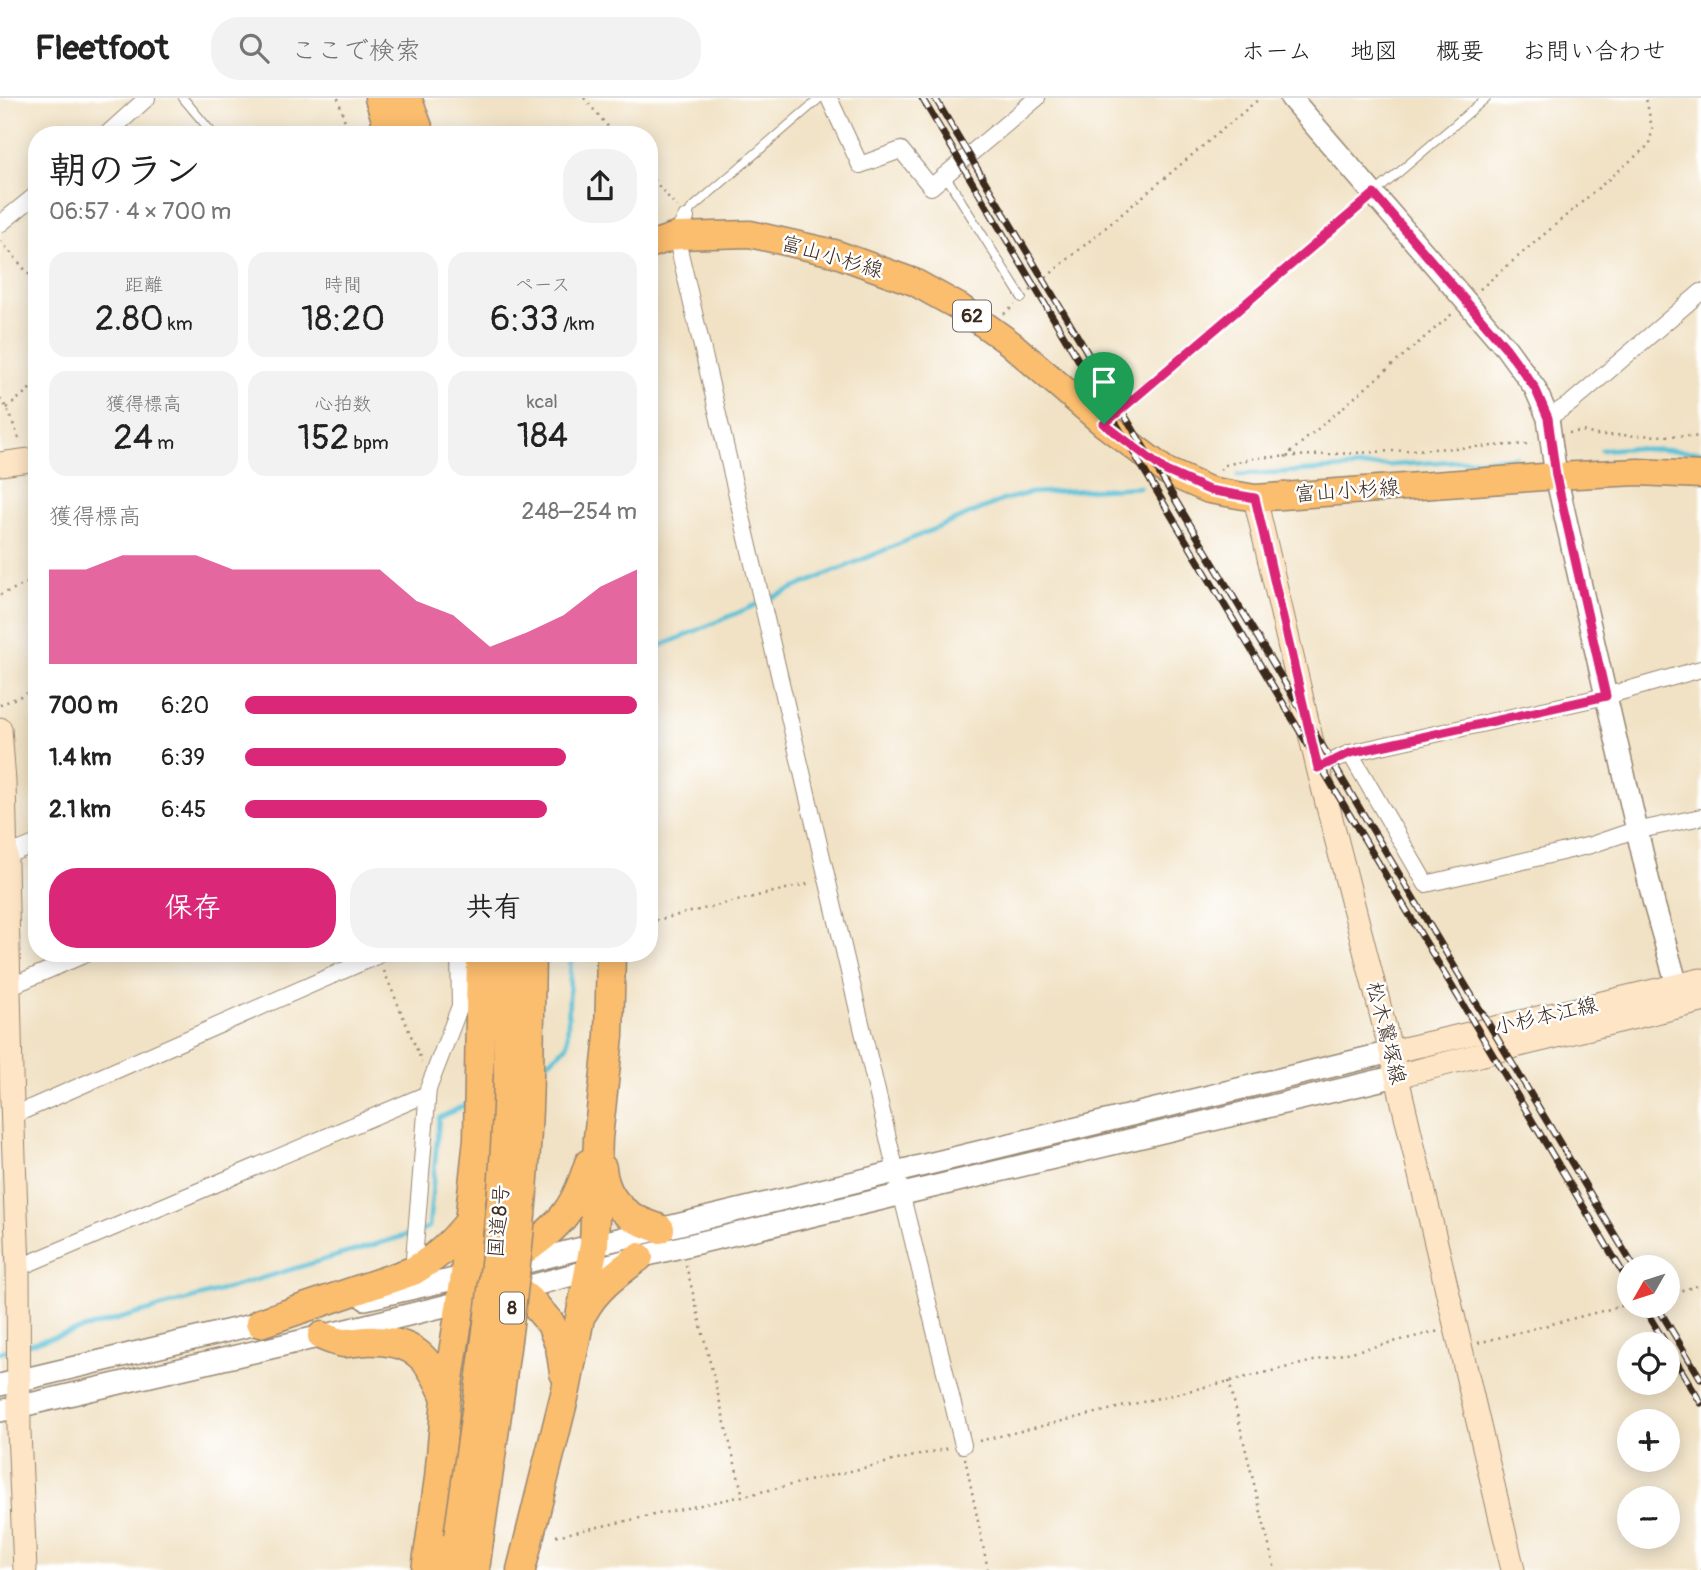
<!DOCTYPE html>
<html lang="ja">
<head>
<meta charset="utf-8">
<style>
	body { margin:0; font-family:Pangolin,"Klee One",sans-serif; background:#f2f2f2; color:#222; height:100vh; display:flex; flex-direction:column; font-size:26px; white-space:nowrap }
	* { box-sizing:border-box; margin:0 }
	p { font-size:23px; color:#767676 }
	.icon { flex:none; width:38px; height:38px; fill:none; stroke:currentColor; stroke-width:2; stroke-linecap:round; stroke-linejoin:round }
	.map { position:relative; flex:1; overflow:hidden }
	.drawer { position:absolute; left:28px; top:28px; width:630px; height:836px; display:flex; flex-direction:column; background:#fff; border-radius:28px; box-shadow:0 4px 18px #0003 }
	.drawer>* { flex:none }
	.needle { width:46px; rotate:231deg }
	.controls { position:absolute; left:1617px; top:1157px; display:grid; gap:14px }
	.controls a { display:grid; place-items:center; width:63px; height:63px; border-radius:50%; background:#fff; box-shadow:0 4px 18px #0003; font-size:35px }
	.pin { position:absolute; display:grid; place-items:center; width:60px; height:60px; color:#fff; margin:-72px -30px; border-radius:50% 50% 50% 0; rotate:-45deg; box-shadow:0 0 7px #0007 }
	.pin .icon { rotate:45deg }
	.round { display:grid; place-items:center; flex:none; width:74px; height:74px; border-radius:28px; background:#f2f2f2 }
	.overview { display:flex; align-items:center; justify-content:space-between; height:119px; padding:0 21px }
	h1 { font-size:38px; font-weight:600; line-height:52px }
	.stats { display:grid; grid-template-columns:repeat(3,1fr); gap:10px; height:119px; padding:7px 21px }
	.stats div { display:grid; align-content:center; border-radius:18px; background:#f2f2f2; text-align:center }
	.stats b { font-size:35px; font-weight:600 }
	.stats small { font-size:19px; font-weight:400 }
	.stats p { font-size:19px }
	.chart { height:196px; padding:14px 21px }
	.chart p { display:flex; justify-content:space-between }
	.chart svg { width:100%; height:126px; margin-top:7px; fill:#db2777; opacity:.7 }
	.cta { display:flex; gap:14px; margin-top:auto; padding:14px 21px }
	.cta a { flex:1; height:80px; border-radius:28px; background:#db2777; color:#fff; font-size:28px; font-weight:600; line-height:80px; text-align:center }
	.cta a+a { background:#f2f2f2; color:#222 }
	ul { padding:0 21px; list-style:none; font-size:23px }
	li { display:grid; grid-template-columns:112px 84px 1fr; align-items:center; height:52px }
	li i { height:18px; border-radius:9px; background:#db2777 }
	header { display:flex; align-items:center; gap:42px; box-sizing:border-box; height:98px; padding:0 35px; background:#fff; border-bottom:2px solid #e0e0e0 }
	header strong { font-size:33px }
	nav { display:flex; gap:38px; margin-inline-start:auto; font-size:24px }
	.search { width:490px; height:63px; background:#f2f2f2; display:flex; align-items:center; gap:18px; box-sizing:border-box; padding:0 24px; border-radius:28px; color:#767676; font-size:26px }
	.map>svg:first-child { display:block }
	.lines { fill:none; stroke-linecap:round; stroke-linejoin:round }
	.stream { stroke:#5ac1d7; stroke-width:4.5 }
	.service-casing { stroke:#968672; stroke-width:10 }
	.minor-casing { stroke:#968672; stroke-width:18 }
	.tertiary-casing { stroke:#968672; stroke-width:24 }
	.secondary-casing { stroke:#968672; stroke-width:25 }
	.primary-casing { stroke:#968672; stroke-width:29 }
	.trunk-casing { stroke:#968672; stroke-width:31 }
	.path { stroke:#968672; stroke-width:2.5; stroke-dasharray:2 5; stroke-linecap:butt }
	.service { stroke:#fff; stroke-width:8 }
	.minor { stroke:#fff; stroke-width:16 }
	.tertiary { stroke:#fff; stroke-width:21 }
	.secondary { stroke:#fde5c5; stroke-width:23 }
	.primary { stroke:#fbbd6e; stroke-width:26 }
	.trunk { stroke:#fbbd6e; stroke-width:28 }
	.rail-casing { stroke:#3b2a1e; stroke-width:7 }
	.rail { stroke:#fff; stroke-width:4.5; stroke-dasharray:13; stroke-linecap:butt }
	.trunk-bridge-casing { stroke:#968672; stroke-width:31; stroke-linecap:butt }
	.trunk-bridge { stroke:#fbbd6e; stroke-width:28 }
	.route-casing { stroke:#fff; stroke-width:14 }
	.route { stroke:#db2777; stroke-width:9 }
	.labels { text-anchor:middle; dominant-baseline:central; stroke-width:5; stroke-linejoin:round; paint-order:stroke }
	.shield { fill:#fff; stroke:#766a62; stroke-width:2 }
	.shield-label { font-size:19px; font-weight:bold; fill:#3b2a1e }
	.street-label { font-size:21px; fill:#3b2a1e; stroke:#fff }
</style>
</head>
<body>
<header>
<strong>Fleetfoot</strong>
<div class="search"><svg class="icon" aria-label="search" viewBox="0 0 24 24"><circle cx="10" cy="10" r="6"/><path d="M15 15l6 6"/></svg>ここで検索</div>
<nav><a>ホーム</a><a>地図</a><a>概要</a><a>お問い合わせ</a></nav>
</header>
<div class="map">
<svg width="1701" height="1472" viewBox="0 0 1701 1472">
	<rect width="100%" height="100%" fill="#fff"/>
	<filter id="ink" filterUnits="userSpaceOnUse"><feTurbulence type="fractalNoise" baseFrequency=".0143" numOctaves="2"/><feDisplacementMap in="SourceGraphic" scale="14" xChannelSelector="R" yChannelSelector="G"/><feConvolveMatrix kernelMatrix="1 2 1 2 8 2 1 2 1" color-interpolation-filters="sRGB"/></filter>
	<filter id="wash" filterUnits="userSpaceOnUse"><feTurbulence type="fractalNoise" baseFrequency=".00686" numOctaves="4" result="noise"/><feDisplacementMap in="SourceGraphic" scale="28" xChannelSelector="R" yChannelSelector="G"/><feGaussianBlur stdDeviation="1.57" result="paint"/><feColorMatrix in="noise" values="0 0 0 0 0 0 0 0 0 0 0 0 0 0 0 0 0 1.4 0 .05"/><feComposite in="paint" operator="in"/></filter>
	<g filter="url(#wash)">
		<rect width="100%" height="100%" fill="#f1e2c5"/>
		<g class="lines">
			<g class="stream">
				<path d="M1601,352L1628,350L1701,354"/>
				<path d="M1238,377L1516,359"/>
				<path d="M766,502L1003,402L1030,395L1140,389"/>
				<path d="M649,553L758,506"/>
				<path d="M538,970L545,967L567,947L571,856"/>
				<path d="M422,1132L429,1129L439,1020L467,1006"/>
				<path d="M25,1247L212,1195L414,1135"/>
				<path d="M0,1254L10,1251"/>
			</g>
		</g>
	</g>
	<g filter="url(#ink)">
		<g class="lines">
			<g class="service-casing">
				<g id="service">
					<path d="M183,0L214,37"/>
					<path d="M945,77L1022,200"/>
					<path d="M686,120L691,111L820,0"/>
					<path d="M1106,324L1486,0"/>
				</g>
			</g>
			<g class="minor-casing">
				<g id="minor">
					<path d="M829,0L860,67L901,52L931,89L1037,0"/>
					<path d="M106,37L147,0"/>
					<path d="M686,120L676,138L896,1074L963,1347"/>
					<path d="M0,126L37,96"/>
					<path d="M1548,320L1571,305L1701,194"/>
					<path d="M1350,655L1426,786L1591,747L1626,735L1701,719"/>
					<path d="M1318,670L1350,655L1606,598L1701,571"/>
					<path d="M5,758L37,745"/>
					<path d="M9,889L86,856"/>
					<path d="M14,1017L381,856"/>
					<path d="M18,1170L427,996"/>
					<path d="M413,1173L428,991L460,908L459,856"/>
				</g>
			</g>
			<g class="tertiary-casing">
				<g id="tertiary">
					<path d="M1291,0L1506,250L1535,290L1548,320L1556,378L1606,598L1654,806L1677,887"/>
					<path d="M508,1194L639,1159L1397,978"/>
					<path d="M365,1201L499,1171L594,1147L1391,954"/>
					<path d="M0,1287L273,1222"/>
					<path d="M0,1313L322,1238L473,1201"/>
				</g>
			</g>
			<g class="secondary-casing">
				<g id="secondary">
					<path d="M0,366L37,361"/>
					<path d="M1255,400L1318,670L1391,954L1513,1472"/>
					<path d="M0,631L4,683L11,976L18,1170L19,1333L25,1472"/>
					<path d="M1391,954L1701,882"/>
					<path d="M1397,978L1495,953L1701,903"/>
				</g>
			</g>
			<g class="primary-casing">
				<path id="primary" d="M649,147L676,138L750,136L834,155L914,184L961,210L1010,245L1104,326L1166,373L1209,392L1255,400L1556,378L1638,374L1701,377"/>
			</g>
			<g class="trunk-casing">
				<g id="trunk">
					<path d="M379,0L391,37"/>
					<path d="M407,0L421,37"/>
					<path d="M505,856L508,976"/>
					<path d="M529,977L531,856"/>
					<path d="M602,1070C604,1091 615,1109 634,1120C642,1125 652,1127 660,1131"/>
					<path d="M503,1168C523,1153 552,1135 566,1115C577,1100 583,1083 589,1065"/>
					<path d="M493,1186L517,1192L534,1206L551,1226L560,1249L564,1275"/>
					<path d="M584,1213C597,1189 618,1175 639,1159"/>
					<path d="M260,1225L413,1173C438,1158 450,1147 469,1124"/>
					<path d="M322,1238C329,1241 336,1244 343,1245C354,1245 365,1242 376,1243C418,1244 431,1264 446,1300"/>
					<path d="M426,1472L439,1380L446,1300L465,1178L469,1124L478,1041L481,856"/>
					<path d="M453,1472L458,1439"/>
					<path d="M475,1472L479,1442"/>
					<path d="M521,1472L566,1292L594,1147L598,1040L609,938L611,856"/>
				</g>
			</g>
			<g class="path">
				<path d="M338,0L349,37"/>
				<path d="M584,0L615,37"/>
				<path d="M330,37L346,24"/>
				<path d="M649,77L677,109"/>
				<path d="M1,143L37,186"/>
				<path d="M1480,191L1650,46L1652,30L1646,0"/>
				<path d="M1030,193L1260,0"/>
				<path d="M1004,216L1015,207"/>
				<path d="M0,301L7,310L20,343"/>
				<path d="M7,310L37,285"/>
				<path d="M1569,335L1582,333L1596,337L1687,338L1701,339"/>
				<path d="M1285,359L1452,216"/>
				<path d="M1220,372L1225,367L1255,360L1532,346"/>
				<path d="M0,497L37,481"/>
				<path d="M0,607L37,591"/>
				<path d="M649,824L811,785"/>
				<path d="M384,873L422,964"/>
				<path d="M686,1167L743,1398"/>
				<path d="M1668,1196L1701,1187"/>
				<path d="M1478,1245L1629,1206"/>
				<path d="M1229,1283L1275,1472"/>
				<path d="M979,1343L1439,1233"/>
				<path d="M965,1360L988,1472"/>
				<path d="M556,1438L752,1396L949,1350"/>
				<path d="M1700,1472H1701"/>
			</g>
			<use href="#service" class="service"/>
			<use href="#minor" class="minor"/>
			<use href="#tertiary" class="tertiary"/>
			<use href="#secondary" class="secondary"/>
			<use href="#primary" class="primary"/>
			<use href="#trunk" class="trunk"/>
			<g class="rail-casing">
				<g id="rail">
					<path d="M922,0L1629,1185"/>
					<path d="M935,0L1634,1169"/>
					<path d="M1643,1208L1666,1246"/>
					<path d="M1657,1208L1701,1281"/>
					<path d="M1668,1250L1701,1305"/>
				</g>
			</g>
			<use href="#rail" class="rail"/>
			<g class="trunk-bridge-casing">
				<g id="trunk-bridge">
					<path d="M458,1439C480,1285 505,1132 508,976"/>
					<path d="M479,1442C501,1287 526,1133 529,977"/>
				</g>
			</g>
			<use href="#trunk-bridge" class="trunk-bridge"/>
		</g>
	</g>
	<g class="lines" filter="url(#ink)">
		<g class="route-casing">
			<path id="route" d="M1374,96L1506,250L1535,290L1548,320L1556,378L1606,598L1350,655L1318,670L1255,400L1209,392L1166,373L1104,326Z"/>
		</g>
		<use href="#route" class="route"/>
	</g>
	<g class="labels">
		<g class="shield">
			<rect x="953" y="202.5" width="38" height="31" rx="5"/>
			<rect x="500" y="1194.5" width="24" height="31" rx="5"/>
		</g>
		<g class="shield-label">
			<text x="972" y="218">62</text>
			<text x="512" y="1210">8</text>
		</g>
		<g class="street-label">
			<text transform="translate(832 159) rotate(16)">富山小杉線</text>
			<text transform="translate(1347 393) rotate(-4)">富山小杉線</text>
			<text transform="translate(1546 918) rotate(-13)">小杉本江線</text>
			<text transform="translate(1386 935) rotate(76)">松木鷲塚線</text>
			<text transform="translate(499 1123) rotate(-85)">国道8号</text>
		</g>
	</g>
</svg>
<div class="controls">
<a><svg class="needle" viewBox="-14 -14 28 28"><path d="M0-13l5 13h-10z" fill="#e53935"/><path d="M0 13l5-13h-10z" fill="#767676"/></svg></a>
<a><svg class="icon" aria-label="locate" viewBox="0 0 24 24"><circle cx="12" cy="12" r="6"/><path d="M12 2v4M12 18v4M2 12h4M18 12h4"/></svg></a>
<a>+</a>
<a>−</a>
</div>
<div class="pin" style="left:1104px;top:326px;background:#1e9e55"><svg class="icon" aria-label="arrive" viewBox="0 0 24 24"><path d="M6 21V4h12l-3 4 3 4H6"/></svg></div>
<section class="drawer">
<div class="overview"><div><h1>朝のラン</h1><p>06:57 · 4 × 700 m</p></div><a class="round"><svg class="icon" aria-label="share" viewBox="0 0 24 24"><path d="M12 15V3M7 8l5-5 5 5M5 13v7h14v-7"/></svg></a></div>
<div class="stats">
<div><p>距離</p><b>2.80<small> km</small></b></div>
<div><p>時間</p><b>18:20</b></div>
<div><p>ペース</p><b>6:33<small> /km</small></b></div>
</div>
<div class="stats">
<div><p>獲得標高</p><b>24<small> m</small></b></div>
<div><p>心拍数</p><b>152<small> bpm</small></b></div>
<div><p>kcal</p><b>184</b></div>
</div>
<div class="chart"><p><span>獲得標高</span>248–254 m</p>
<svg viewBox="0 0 160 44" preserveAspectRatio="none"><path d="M0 44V11L10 11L20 6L30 6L40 6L50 11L60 11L70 11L80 11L90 11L100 22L110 27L120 38L130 33L140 27L150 17L160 11V44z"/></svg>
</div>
<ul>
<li><b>700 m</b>6:20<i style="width:100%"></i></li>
<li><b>1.4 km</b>6:39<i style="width:82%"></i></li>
<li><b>2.1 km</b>6:45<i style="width:77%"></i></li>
</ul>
<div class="cta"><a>保存</a><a>共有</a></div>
</section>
</div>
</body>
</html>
